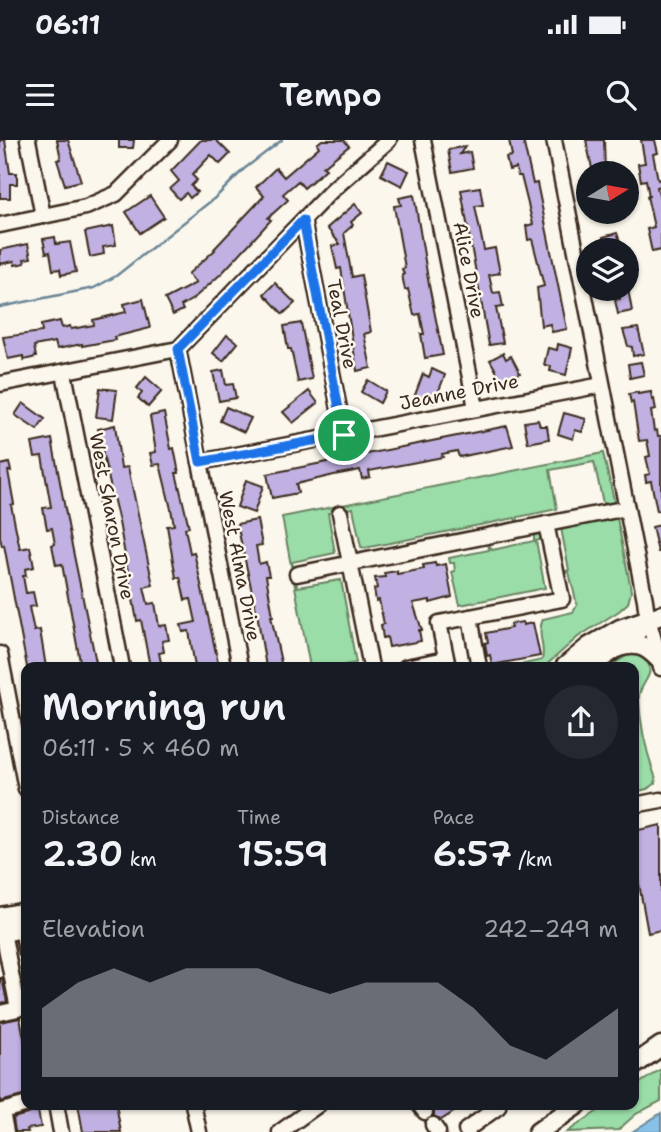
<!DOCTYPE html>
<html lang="en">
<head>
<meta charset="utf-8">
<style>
	body { margin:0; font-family:"Shantell Sans",sans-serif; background:#242831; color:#f1f3f6; height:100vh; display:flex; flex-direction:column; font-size:26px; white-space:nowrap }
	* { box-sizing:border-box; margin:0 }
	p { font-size:23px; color:#9ea1a6 }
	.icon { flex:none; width:38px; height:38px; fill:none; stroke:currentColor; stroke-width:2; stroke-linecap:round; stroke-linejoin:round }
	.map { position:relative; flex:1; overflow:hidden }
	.side { position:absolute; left:21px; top:522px; width:618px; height:448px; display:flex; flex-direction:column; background:#171b24; border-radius:14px; box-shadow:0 2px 5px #0004 }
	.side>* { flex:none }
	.needle { width:46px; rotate:79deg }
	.controls { position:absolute; left:576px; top:21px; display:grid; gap:14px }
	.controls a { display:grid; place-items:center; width:63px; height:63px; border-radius:50%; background:#171b24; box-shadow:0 2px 5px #0004; font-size:35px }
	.pin { position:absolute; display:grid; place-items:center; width:60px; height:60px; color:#fff; margin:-30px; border:4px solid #fff; border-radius:50%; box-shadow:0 2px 7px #0007 }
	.round { display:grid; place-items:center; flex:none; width:74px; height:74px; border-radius:37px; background:#242831 }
	.overview { display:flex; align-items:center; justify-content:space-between; height:119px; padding:0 21px }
	h1 { font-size:38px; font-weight:600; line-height:52px }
	.metrics { display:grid; grid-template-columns:repeat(3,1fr); gap:10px; height:119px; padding:7px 21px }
	.metrics div { display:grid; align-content:center }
	.metrics b { font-size:35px; font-weight:600 }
	.metrics small { font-size:19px; font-weight:400 }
	.metrics p { font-size:19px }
	.chart { height:196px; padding:14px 21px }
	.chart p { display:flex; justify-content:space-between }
	.chart svg { width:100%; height:126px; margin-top:7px; fill:#8c9099; opacity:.7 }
	.status { display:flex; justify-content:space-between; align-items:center; height:49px; padding:0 35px; background:#171b24; direction:ltr }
	.status svg { height:19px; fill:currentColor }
	header { display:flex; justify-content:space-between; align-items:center; height:91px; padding:0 21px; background:#171b24; font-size:32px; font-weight:600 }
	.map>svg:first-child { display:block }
	.green { fill:#9adda8; stroke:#6a8463; stroke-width:2 }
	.water { fill:#88c1e7; stroke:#698597; stroke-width:2 }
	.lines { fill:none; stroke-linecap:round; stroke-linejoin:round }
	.stream { stroke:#698597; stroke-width:2.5 }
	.building { fill:#c0b1e2; stroke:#3b2a1e; stroke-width:2 }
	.minor-casing { stroke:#3b2a1e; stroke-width:19 }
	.major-casing { stroke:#3b2a1e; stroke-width:23 }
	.minor { stroke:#fbf7ec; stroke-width:14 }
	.major { stroke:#fbf7ec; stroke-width:18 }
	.route-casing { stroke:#fff; stroke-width:14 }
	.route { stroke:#1a73e8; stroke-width:9 }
	.labels { text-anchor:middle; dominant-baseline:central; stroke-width:5; stroke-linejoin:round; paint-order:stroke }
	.street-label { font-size:19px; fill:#3b2a1e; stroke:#fbf7ec }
</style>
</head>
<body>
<div class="status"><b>06:11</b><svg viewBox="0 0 49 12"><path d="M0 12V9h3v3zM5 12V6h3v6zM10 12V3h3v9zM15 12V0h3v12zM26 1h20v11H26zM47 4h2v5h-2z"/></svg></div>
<header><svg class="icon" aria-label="menu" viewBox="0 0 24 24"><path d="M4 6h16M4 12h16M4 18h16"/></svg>Tempo<svg class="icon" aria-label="search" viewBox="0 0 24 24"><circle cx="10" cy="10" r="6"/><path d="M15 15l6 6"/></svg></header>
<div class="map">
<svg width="661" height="992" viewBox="0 0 661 992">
	<rect width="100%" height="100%" fill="#fbf7ec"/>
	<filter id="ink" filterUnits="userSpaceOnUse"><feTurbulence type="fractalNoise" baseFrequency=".0143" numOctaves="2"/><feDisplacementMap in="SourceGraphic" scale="14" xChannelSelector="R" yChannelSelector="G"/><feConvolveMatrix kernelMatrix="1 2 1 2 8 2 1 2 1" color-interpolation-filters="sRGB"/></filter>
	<g filter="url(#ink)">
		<g class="green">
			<path d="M603,313L615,364L605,365L603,363L594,322L550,330L557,369L518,377L517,385L515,378L365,408L361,407L353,368L328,373L335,413L292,422L297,447L341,440L356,523L333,527H310L282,377Z"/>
			<path d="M617,378L630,444L631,452L628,463L619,471L578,497L544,527H511L542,520C546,505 536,495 543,479L573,472L577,465L569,432L562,433L569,430L561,388Z"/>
			<path d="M534,393H539L543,399L536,401L545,448L460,465L452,432L455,431L454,423H450L449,418L489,410L488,402L492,410L534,401Z"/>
			<path d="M630,514C637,514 645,516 648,523C655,536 638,546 639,558C640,585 647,614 656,639L655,644L647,649L634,652V527H608Z"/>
			<path d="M661,929V961L636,974L618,990L567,992L608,964H634V947Z"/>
		</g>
		<path class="water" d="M661,973V992H632Z"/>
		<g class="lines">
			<path class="stream" d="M0,167L94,148L116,136L216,57L244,29L282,0"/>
		</g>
		<g class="building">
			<path d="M0,0H5L10,33H17V44H10V58H0Z"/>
			<path d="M57,0H68L81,41L65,45L57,20L61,19Z"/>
			<path d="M119,0H134L133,8H119Z"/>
			<path d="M201,0H216L230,14L220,24L211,15L192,35L197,40L191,46L197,52L190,58L186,53L179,59L170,49L179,41L171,31Z"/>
			<path d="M322,0H344L349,6L323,27L326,29L304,48L298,41L283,54L288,60L268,78L271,80L249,104L222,133L193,159L181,166L183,170L173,175L165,159L196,143L188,134L215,110L214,109L264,56L256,47L276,28L284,37L319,7L317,4Z"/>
			<path d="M509,0H523L533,44L537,43L567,189L552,192L550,184L541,186L537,148L544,146L532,99L528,100L526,86L533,84L521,36H518L516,28L509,30L506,17L512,16Z"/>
			<path d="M586,0H604L605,33H593Z"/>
			<path d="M641,0H655L658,13L653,14L658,40L661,39V46L657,47L661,64V110L652,112L647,89L654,87L647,56H649L646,40L641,41L638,24L645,23Z"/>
			<path d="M465,6L460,14L470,12L473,28L452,32L448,10Z"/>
			<path d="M388,21L409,31L402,46L381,35Z"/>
			<path d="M480,47L483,65L475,66L484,110L495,108L500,133L489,135L493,153L500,152L503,167L496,168L503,203L489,205L461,50Z"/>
			<path d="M414,55L429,145L443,215L425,218L421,194H424L420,174L414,175L408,149L405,150L402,135L404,134L402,129L405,128L394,66L401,65L399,58Z"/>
			<path d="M150,56L164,77L140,93L126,72Z"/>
			<path d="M355,64L362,73L351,82L353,85L344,93L352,137L361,135L371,192L364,194L371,228L357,231L341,128L337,129L332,106L340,104L327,88Z"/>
			<path d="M603,72H615L616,78L605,80Z"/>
			<path d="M113,86L116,105L103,107L104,114L90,117L85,92Z"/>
			<path d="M617,93L622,107L605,110L603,97Z"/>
			<path d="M55,97L56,104L70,102L76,132L61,135L60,129L53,130L50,112L46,113L43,99Z"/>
			<path d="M28,104L31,118L24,119L25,123L15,125L14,121L0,124V110Z"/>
			<path d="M275,143L295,163L283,174L264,154Z"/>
			<path d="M618,149H628L632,171L618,174L615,160L620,159Z"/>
			<path d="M143,159L150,188L114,197L115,200L82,206V204L57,209L55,202L34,206L36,217L24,220L23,216L8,219L3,197L42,192L41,185L60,181L62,188L70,186L71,189L94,185L93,180L126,172L124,164Z"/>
			<path d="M301,183L312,239L298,242L291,209H288L284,186Z"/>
			<path d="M638,188L644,214L633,216L632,207L628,206L623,190Z"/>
			<path d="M227,195L238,203L223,221L213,213Z"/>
			<path d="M558,204L572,208L566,235L550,231L551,226L544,225L548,208L557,210Z"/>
			<path d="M503,213L506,219L511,216L520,233L503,243L490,220Z"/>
			<path d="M641,222L644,235L630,238L628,224Z"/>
			<path d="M432,229L445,235L434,263L415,255L423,234L429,237Z"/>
			<path d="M223,230L226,245L233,244L236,258L219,261L213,232Z"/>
			<path d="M146,237L162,251L148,267L138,258L142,253L137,248Z"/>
			<path d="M368,240L386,251L380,263L361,252Z"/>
			<path d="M100,248L117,250L113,279L96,277Z"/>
			<path d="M309,251L318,263L293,283L283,272Z"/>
			<path d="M638,252V254L651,252L652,260L654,259L656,270L651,271L654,291L657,290L658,296H661V370L657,371L651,341L646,342L645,335L650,334L646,317L650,316L647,300L639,301L633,262L631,263L629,254Z"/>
			<path d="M23,263L45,279L37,290L15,275Z"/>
			<path d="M226,267L251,278L244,292L220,281Z"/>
			<path d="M164,273L171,309L174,308L179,333H176L189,387L185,388L190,413L194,412L219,527H195L189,491L183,492L181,485L196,482L191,459L185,460L180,437L176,438L167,386L174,385L171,369L160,324L153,325L150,313L156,312L150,276Z"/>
			<path d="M564,273L586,279L582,292L575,290L573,299L558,294Z"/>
			<path d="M538,280L540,286H547L549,299L528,303L524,282Z"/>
			<path d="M115,285L121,328L128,327L153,445L144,447L148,464L155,463L159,486L166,485L169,500L162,501L164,512L159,513L162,527H150L141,480L137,481L119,382L103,315L98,289Z"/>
			<path d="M507,286L513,306L459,317L457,311L442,314L443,317L369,331L370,337L362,339L360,330L334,335L296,344L298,353L272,358L267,334Z"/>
			<path d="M52,299L71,401L97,527H81L62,424L56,425L52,405L55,404L52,388L47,389L43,368L51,367L42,316L35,317L32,303Z"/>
			<path d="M9,323L11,331H8L14,364L11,365L20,409L30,407L34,427L25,429L26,436H23L26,453L33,452L36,466L29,467L34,491L40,490L46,527H27L4,405L2,406L0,397V325Z"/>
			<path d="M246,340L263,346L254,373L237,367Z"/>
			<path d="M257,380L262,405L256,406L259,424L266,422L269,436H266L273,476H271L282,527H266L258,479L237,384Z"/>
			<path d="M661,385V412H658L652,387Z"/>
			<path d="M435,423L436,426L446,424L452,457L430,463V460L413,463L422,490H419L421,501L389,507L387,497L383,498L381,485L384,484L379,460L376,461L374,449L377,448L375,438L385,437L384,433L397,431V434L424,429L423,425Z"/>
			<path d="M523,482V485L533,483L540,516L492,525L490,515L487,516L485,503L488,502L486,493L511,488L510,484Z"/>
			<path d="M661,685V790L648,793L634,717V691Z"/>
			<path d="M0,838H2L7,862L0,863Z"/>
			<path d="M20,878L26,908V955L0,962V882Z"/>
			<path d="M78,964H116L121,992H83Z"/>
			<path d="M431,964H466L441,980L434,976V970Z"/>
			<path d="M38,971L41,987L27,989L28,992H15L13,978Z"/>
		</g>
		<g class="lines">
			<g class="minor-casing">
				<g id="minor">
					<path d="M28,0L43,76"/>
					<path d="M423,0L476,268"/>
					<path d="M554,0L645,460C647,484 657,504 661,528"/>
					<path d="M303,80L344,295"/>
					<path d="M0,85L86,67L116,54L170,0"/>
					<path d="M178,209L240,527"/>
					<path d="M64,233L122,527"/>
					<path d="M0,244L178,209L331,51L389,0"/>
					<path d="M200,322L602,245"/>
					<path d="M340,373L371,527"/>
					<path d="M297,434L627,368"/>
					<path d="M470,477L479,527"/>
					<path d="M0,514L26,649"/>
					<path d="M406,527L446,519"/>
					<path d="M448,527L439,483L562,459L546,384"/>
					<path d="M634,665L661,660"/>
					<path d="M22,788L26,810"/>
					<path d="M0,873L18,869L3,792"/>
					<path d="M56,964L61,992"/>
					<path d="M193,964L199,992"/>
					<path d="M419,964L425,972"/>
					<path d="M433,985L438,992"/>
					<path d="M6,992L2,971L28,964"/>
					<path d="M280,992L319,964"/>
					<path d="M468,992L466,990L498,967"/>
				</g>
			</g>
			<g class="major-casing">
				<g id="major">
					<path d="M618,507C637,502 646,505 659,519"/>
					<path d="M565,527L589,507L620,489L661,475"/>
					<path d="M588,527L628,500L644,484"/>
					<path d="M0,777L26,772"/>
					<path d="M0,793L26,787"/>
					<path d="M634,925L661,906"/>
					<path d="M538,992L578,964"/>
				</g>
			</g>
			<use href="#minor" class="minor"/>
			<use href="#major" class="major"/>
		</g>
	</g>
	<g class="lines" filter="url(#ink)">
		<g class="route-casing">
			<path id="route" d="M303,80L344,295L200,322L178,209Z"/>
		</g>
		<use href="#route" class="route"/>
	</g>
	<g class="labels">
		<g class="street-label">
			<text transform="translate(469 130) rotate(79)">Alice Drive</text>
			<text transform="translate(342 184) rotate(79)">Teal Drive</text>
			<text transform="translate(459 252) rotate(-11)">Jeanne Drive</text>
			<text transform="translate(112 376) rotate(79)">West Sharon Drive</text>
			<text transform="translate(240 426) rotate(79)">West Alma Drive</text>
		</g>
	</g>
</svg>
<div class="controls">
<a><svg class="needle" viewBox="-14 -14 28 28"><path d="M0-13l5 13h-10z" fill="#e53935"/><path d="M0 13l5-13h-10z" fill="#9ea1a6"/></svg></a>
<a><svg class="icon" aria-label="layers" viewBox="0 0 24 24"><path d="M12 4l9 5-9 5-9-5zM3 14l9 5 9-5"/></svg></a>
</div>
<div class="pin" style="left:344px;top:295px;background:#1e9e55"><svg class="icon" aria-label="arrive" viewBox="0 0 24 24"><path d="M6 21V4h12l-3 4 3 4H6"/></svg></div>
<section class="side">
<div class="overview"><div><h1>Morning run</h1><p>06:11 · 5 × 460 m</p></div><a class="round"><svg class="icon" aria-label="share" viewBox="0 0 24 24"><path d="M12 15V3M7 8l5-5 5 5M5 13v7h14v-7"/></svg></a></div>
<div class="metrics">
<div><p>Distance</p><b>2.30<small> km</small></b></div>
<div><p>Time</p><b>15:59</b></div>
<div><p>Pace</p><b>6:57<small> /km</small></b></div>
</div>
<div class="chart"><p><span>Elevation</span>242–249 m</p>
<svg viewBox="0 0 160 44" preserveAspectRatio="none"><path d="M0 44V20L10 11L20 6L30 11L40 6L50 6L60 6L70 11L80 15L90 11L100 11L110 11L120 20L130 33L140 38L150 29L160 20V44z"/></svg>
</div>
</section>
</div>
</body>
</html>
